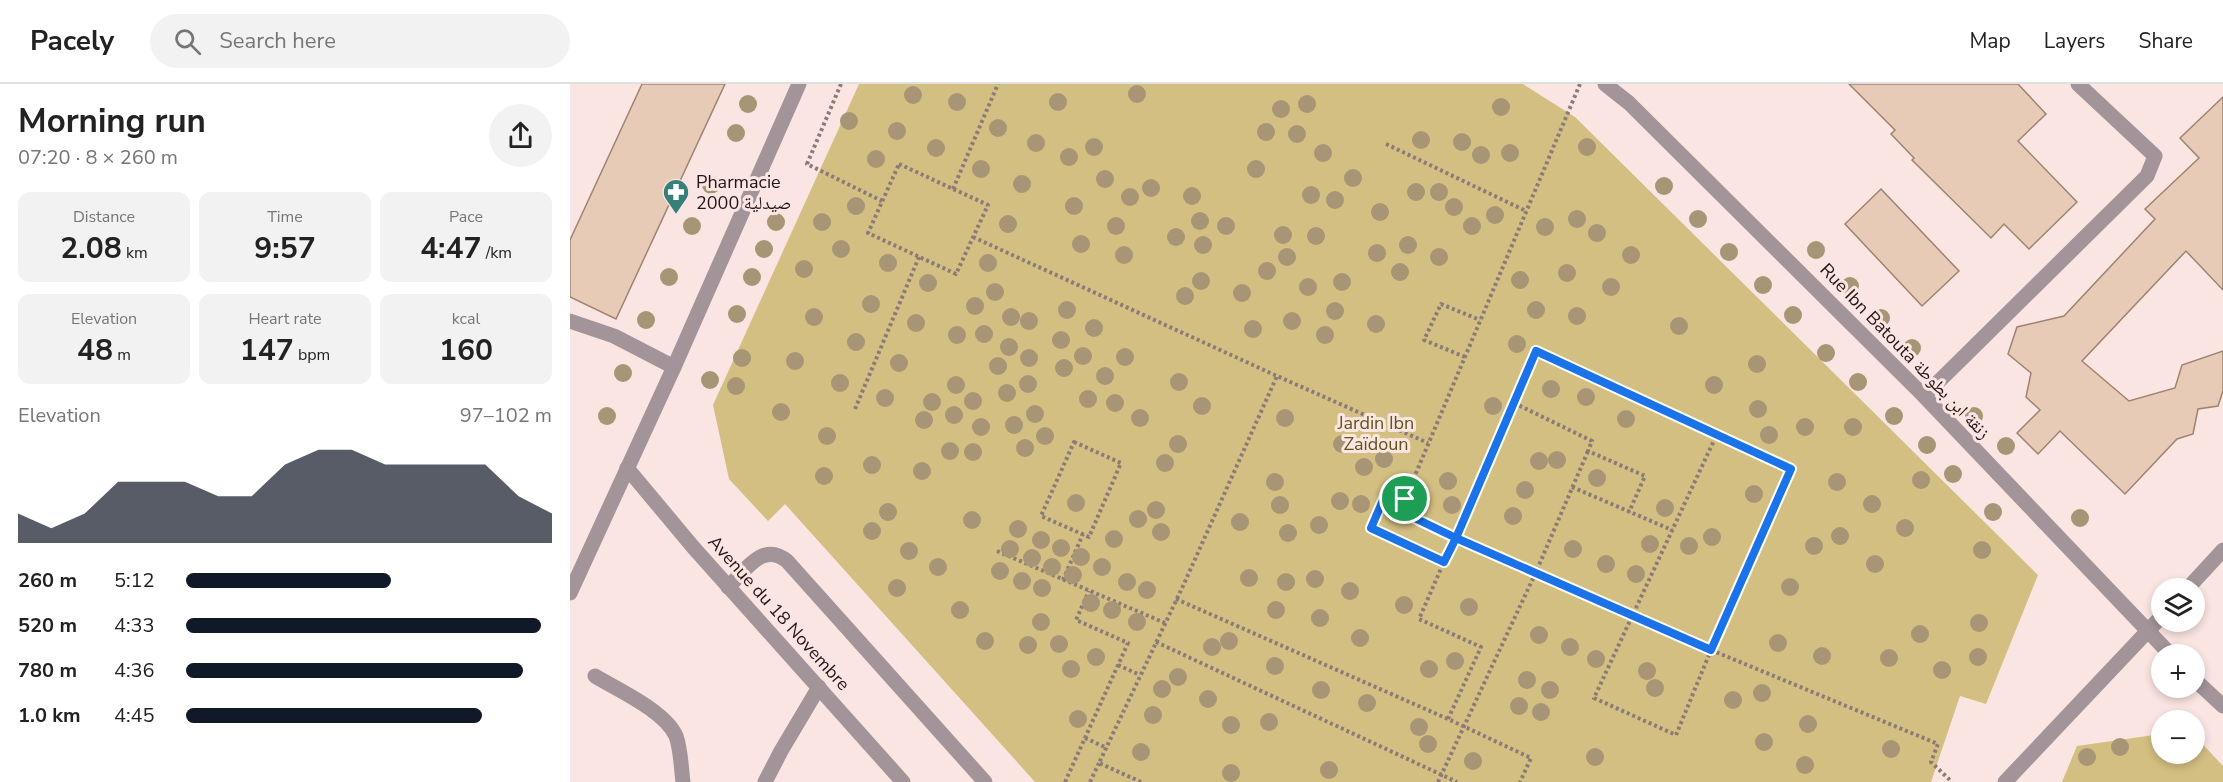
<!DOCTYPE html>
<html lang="en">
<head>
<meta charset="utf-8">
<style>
	body { margin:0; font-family:"Nunito Sans","Noto Naskh Arabic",sans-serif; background:#f2f2f2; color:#222; height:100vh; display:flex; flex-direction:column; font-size:22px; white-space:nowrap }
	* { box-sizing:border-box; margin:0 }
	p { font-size:20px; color:#767676 }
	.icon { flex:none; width:33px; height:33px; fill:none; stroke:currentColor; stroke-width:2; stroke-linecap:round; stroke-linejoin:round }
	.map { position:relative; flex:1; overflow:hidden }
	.sheet { display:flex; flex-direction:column; background:#fff; width:570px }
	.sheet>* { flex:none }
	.tools { position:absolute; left:1581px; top:494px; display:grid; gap:12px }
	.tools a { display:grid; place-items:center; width:54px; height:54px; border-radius:50%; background:#fff; box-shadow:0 3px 9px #0003; font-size:30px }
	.pin { position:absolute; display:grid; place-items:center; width:51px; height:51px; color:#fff; margin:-26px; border:3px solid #fff; border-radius:50%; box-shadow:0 2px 6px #0007 }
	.round { display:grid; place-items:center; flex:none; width:63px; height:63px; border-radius:32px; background:#f2f2f2 }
	.headline { display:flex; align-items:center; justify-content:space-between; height:102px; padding:0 18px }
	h1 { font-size:33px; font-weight:700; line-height:45px }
	.stats { display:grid; grid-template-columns:repeat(3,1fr); gap:9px; height:102px; padding:6px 18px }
	.stats div { display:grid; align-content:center; border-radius:12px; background:#f2f2f2; text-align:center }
	.stats b { font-size:30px; font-weight:700 }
	.stats small { font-size:16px; font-weight:400 }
	.stats p { font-size:16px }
	.chart { height:168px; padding:12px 18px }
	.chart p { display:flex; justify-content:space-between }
	.chart svg { width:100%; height:108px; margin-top:6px; fill:#111827; opacity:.7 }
	ul { padding:0 18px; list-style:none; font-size:20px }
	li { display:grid; grid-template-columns:96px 72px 1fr; align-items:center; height:45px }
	li i { height:15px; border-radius:8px; background:#111827 }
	header { display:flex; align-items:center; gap:36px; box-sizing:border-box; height:84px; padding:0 30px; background:#fff; border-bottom:2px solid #e0e0e0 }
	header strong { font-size:28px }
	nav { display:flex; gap:33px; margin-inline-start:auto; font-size:21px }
	.search { width:420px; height:54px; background:#f2f2f2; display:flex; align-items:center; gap:15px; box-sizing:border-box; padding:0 21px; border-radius:33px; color:#767676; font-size:22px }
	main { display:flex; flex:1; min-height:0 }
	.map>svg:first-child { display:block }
	.green { fill:#d4bf82 }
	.building { fill:#e7cbb6; stroke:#9d8471; stroke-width:1.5 }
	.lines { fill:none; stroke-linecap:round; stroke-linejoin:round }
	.path { stroke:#8b7b78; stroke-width:4; stroke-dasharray:3 3; stroke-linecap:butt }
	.minor { stroke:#a29499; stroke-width:15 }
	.tree { fill:#a89576 }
	.route-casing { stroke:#fff; stroke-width:12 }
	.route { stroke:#1a73e8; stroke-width:8 }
	.labels { text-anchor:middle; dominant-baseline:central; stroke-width:6; stroke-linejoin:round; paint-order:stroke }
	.poi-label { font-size:18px; fill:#221614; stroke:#fbe5e2; text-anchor:start }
	.street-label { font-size:18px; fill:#221614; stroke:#fbe5e2 }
	.park-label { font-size:18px; fill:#64531d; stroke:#fbe5e2 }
</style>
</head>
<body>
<header>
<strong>Pacely</strong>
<div class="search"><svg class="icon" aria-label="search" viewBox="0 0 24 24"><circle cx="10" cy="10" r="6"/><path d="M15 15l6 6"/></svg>Search here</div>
<nav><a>Map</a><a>Layers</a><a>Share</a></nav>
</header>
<main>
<section class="sheet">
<div class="headline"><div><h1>Morning run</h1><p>07:20 · 8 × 260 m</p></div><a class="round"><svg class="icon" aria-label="share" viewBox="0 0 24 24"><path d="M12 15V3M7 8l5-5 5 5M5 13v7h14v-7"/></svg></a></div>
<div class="stats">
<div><p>Distance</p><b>2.08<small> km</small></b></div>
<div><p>Time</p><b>9:57</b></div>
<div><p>Pace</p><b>4:47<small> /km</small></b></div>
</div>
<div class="stats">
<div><p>Elevation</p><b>48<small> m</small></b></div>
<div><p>Heart rate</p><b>147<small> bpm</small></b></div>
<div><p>kcal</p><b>160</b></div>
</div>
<div class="chart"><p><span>Elevation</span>97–102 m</p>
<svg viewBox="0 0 160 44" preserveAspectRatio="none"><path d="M0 44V32L10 38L20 32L30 19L40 19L50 19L60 25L70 25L80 12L90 6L100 6L110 12L120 12L130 12L140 12L150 25L160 32V44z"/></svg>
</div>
<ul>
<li><b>260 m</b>5:12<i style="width:56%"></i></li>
<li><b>520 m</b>4:33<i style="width:97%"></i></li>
<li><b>780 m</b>4:36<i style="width:92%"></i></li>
<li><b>1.0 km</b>4:45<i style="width:81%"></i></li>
</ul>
</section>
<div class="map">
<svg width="1653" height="698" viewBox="0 0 1653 698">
	<rect width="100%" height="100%" fill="#fbe5e2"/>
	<g class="green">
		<path d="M289,0H953L1005,33L1468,491L1416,620L1390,612L1361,698H465L215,420L198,437L159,395L143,321Z"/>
		<path d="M1591,650L1592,669H1624L1625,652L1653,682V698H1492L1507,662Z"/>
	</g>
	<g class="building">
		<path d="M72,0H155L46,235L0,213V156Z"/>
		<path d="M1279,0H1448L1476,30L1448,57L1507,118L1459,165L1434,140L1421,154L1342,76L1344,74L1321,50L1325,46Z"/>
		<path d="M1653,13V206L1616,167L1512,277L1559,317L1605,304L1612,281L1653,267V307L1648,322L1628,325L1623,350L1607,355L1555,410L1490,347L1468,370L1447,349L1470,326L1456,313L1461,289L1438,270L1447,243L1494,232L1585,135L1575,125L1629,74L1610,54Z"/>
		<path d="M1311,105L1389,187L1352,222L1275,140Z"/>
	</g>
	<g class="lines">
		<g class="path">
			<path d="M271,0L237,80L312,117"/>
			<path d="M1010,0L830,427L1141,566L1368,660L1361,678L1382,698"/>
			<path d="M816,60L956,127"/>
			<path d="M329,80L418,121L386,190L298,149Z"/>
			<path d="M383,105L428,0"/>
			<path d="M403,153L707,292L858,359"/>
			<path d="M895,273L854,256L871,220L910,236"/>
			<path d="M944,319L1022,357L1018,367L1075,392L1059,428"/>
			<path d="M285,325L349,173"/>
			<path d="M504,358L551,379L519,453L471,432Z"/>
			<path d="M1002,403L1102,446"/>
			<path d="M835,415L817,407L801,444L874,479"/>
			<path d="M427,467L595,539"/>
			<path d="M493,496L513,450"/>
			<path d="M606,515L878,635L961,674L950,698"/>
			<path d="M586,558L887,698"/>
			<path d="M548,581L570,591"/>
			<path d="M878,635L911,563L849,535L966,267L1147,350L1024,614L1106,651L1141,566L1221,385L1147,350"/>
			<path d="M515,654L537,664"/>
			<path d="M495,698L558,559L506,536L519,507"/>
			<path d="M520,698L529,679"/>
			<path d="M571,698L529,679L613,502L707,292"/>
			<path d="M868,698L966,488L1018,367"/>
		</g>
		<g class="minor">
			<path d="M1035,0L1059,19L1354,312L1600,570"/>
			<path d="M0,237L44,252L104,283"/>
			<path d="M1354,312L1577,92L1585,72L1508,0"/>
			<path d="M57,384L123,463L333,698"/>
			<path d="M158,503C176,486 193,457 217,477L415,698"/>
			<path d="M1618,504L1653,466"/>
			<path d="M0,509L104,283L229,0"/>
			<path d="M25,592C48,606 95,627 106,652C111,666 111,683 113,698"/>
			<path d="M1624,595L1653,622"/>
			<path d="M195,698L211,667L249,603"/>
			<path d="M1435,698L1592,532"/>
		</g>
	</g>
	<g class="tree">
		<circle cx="567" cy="10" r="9"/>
		<circle cx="343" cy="11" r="9"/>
		<circle cx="387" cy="18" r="9"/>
		<circle cx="488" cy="18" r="9"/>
		<circle cx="178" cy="20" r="9"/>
		<circle cx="737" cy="20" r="9"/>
		<circle cx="931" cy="23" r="9"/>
		<circle cx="711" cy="25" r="9"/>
		<circle cx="279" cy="37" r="9"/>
		<circle cx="428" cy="44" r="9"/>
		<circle cx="327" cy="47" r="9"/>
		<circle cx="696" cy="48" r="9"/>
		<circle cx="166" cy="49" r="9"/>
		<circle cx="727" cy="50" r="9"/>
		<circle cx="851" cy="56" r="9"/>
		<circle cx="892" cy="58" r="9"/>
		<circle cx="466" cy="59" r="9"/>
		<circle cx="524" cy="63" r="9"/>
		<circle cx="1017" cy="63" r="9"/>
		<circle cx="366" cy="64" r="9"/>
		<circle cx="753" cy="69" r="9"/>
		<circle cx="940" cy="69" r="9"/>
		<circle cx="911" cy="71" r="9"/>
		<circle cx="499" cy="73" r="9"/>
		<circle cx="306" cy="75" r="9"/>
		<circle cx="411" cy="85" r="9"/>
		<circle cx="686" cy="85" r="9"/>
		<circle cx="783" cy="94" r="9"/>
		<circle cx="535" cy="95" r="9"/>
		<circle cx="452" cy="100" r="9"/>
		<circle cx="141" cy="101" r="9"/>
		<circle cx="1094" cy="102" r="9"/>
		<circle cx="581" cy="104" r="9"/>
		<circle cx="846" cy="108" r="9"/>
		<circle cx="869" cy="108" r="9"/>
		<circle cx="741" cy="111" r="9"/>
		<circle cx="622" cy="112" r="9"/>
		<circle cx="560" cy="113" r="9"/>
		<circle cx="765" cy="116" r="9"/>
		<circle cx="286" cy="122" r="9"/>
		<circle cx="504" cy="122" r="9"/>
		<circle cx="884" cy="123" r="9"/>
		<circle cx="810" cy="128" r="9"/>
		<circle cx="925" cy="131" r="9"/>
		<circle cx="1007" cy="135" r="9"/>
		<circle cx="1128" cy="135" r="9"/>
		<circle cx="630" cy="137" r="9"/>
		<circle cx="206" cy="138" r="9"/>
		<circle cx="252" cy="138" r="9"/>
		<circle cx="438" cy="140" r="9"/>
		<circle cx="122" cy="142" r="9"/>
		<circle cx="546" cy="142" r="9"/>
		<circle cx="656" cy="142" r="9"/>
		<circle cx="902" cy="142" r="9"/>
		<circle cx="975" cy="143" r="9"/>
		<circle cx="1027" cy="149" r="9"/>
		<circle cx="713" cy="151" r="9"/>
		<circle cx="746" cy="152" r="9"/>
		<circle cx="606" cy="153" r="9"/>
		<circle cx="511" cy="160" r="9"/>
		<circle cx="633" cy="161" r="9"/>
		<circle cx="838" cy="161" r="9"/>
		<circle cx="194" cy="165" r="9"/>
		<circle cx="271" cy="165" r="9"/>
		<circle cx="1246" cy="166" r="9"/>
		<circle cx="1159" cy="168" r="9"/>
		<circle cx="807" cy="169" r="9"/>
		<circle cx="554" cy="171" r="9"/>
		<circle cx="1061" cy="171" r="9"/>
		<circle cx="717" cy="173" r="9"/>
		<circle cx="869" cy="173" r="9"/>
		<circle cx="318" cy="179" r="9"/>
		<circle cx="418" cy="179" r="9"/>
		<circle cx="234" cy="185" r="9"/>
		<circle cx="697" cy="187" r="9"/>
		<circle cx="830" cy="188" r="9"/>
		<circle cx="997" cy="189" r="9"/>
		<circle cx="99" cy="193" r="9"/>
		<circle cx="182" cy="193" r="9"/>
		<circle cx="950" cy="196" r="9"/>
		<circle cx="631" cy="197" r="9"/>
		<circle cx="772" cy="198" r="9"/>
		<circle cx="358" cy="199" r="9"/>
		<circle cx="1193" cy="201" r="9"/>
		<circle cx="1280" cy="202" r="9"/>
		<circle cx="738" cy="203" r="9"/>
		<circle cx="1041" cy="203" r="9"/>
		<circle cx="425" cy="208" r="9"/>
		<circle cx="672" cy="209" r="9"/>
		<circle cx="615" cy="212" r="9"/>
		<circle cx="301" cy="220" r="9"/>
		<circle cx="405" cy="222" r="9"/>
		<circle cx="497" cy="226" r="9"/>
		<circle cx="966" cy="226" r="9"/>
		<circle cx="765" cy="227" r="9"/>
		<circle cx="167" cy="230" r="9"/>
		<circle cx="1223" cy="231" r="9"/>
		<circle cx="1007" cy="232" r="9"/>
		<circle cx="244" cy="233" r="9"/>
		<circle cx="441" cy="233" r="9"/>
		<circle cx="1311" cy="234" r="9"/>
		<circle cx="76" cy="236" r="9"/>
		<circle cx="459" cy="237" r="9"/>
		<circle cx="722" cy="237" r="9"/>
		<circle cx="346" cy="239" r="9"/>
		<circle cx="806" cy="240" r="9"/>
		<circle cx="1109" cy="242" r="9"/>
		<circle cx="524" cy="244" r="9"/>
		<circle cx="683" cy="245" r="9"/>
		<circle cx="414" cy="250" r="9"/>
		<circle cx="387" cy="251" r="9"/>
		<circle cx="755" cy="251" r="9"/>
		<circle cx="491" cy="256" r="9"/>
		<circle cx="286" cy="258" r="9"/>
		<circle cx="947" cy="260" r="9"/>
		<circle cx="439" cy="263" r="9"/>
		<circle cx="1342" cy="264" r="9"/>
		<circle cx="1256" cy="269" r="9"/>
		<circle cx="513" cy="272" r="9"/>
		<circle cx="555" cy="273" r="9"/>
		<circle cx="172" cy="274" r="9"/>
		<circle cx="459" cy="274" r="9"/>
		<circle cx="225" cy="277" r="9"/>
		<circle cx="329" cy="279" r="9"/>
		<circle cx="1187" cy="280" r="9"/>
		<circle cx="428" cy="282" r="9"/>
		<circle cx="494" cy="284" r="9"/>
		<circle cx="53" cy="289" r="9"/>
		<circle cx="535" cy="292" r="9"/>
		<circle cx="140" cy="296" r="9"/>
		<circle cx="609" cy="298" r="9"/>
		<circle cx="1288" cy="298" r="9"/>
		<circle cx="270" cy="299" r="9"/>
		<circle cx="458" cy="300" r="9"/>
		<circle cx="386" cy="301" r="9"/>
		<circle cx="1144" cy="301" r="9"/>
		<circle cx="166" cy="302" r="9"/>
		<circle cx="981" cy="305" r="9"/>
		<circle cx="437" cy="309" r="9"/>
		<circle cx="1016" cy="313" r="9"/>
		<circle cx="315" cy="314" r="9"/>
		<circle cx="518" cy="315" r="9"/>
		<circle cx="403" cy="317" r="9"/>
		<circle cx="362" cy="318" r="9"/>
		<circle cx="545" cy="319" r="9"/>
		<circle cx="632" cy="322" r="9"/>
		<circle cx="923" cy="322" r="9"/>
		<circle cx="1188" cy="325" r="9"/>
		<circle cx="211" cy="328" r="9"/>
		<circle cx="465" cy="330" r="9"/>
		<circle cx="384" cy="331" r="9"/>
		<circle cx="37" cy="332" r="9"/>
		<circle cx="1324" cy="332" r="9"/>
		<circle cx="1404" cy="332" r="9"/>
		<circle cx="570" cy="334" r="9"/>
		<circle cx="715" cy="334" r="9"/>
		<circle cx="1056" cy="335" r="9"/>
		<circle cx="354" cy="336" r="9"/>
		<circle cx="444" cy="341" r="9"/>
		<circle cx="411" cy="343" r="9"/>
		<circle cx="1235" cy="343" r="9"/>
		<circle cx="1283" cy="343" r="9"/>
		<circle cx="1199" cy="351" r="9"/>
		<circle cx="257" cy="352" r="9"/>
		<circle cx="475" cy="352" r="9"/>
		<circle cx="608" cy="360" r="9"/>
		<circle cx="772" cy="360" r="9"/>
		<circle cx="1357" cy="361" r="9"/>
		<circle cx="1436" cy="362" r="9"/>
		<circle cx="455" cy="364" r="9"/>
		<circle cx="380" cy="367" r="9"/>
		<circle cx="403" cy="368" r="9"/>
		<circle cx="814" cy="375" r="9"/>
		<circle cx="987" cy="376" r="9"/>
		<circle cx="969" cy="377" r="9"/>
		<circle cx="595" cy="379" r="9"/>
		<circle cx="302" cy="381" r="9"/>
		<circle cx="794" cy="383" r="9"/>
		<circle cx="352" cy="387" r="9"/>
		<circle cx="1383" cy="390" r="9"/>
		<circle cx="254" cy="392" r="9"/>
		<circle cx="1027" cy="394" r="9"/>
		<circle cx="1351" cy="396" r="9"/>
		<circle cx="878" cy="397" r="9"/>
		<circle cx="705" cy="398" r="9"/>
		<circle cx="1267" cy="398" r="9"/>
		<circle cx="955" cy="406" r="9"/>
		<circle cx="1184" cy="410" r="9"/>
		<circle cx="770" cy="417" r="9"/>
		<circle cx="506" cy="419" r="9"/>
		<circle cx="791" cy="420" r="9"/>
		<circle cx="1302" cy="420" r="9"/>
		<circle cx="710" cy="421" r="9"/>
		<circle cx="882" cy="421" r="9"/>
		<circle cx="1095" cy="424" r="9"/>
		<circle cx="586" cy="426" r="9"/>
		<circle cx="318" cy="428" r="9"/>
		<circle cx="1423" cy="428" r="9"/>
		<circle cx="943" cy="432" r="9"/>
		<circle cx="1510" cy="434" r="9"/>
		<circle cx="568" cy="435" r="9"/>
		<circle cx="402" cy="436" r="9"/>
		<circle cx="670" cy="438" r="9"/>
		<circle cx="749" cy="441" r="9"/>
		<circle cx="1335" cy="444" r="9"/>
		<circle cx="448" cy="445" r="9"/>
		<circle cx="302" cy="447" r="9"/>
		<circle cx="591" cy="448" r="9"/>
		<circle cx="718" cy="449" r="9"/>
		<circle cx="1270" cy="452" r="9"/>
		<circle cx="1142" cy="453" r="9"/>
		<circle cx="544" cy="455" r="9"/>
		<circle cx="471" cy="456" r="9"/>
		<circle cx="1080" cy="460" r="9"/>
		<circle cx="1119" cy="462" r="9"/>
		<circle cx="1244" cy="462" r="9"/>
		<circle cx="491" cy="464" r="9"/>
		<circle cx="440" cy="465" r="9"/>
		<circle cx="1003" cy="465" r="9"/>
		<circle cx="1412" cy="466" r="9"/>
		<circle cx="339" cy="467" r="9"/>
		<circle cx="511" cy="473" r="9"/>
		<circle cx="462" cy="474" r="9"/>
		<circle cx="1036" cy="480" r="9"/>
		<circle cx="1305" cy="480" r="9"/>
		<circle cx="368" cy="483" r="9"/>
		<circle cx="482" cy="483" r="9"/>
		<circle cx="532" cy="483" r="9"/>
		<circle cx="430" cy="487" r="9"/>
		<circle cx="1066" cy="490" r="9"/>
		<circle cx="503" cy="491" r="9"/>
		<circle cx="679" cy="494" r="9"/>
		<circle cx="745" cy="495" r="9"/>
		<circle cx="452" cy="497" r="9"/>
		<circle cx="557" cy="498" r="9"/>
		<circle cx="716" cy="498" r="9"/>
		<circle cx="1220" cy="503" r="9"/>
		<circle cx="327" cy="504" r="9"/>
		<circle cx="472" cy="504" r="9"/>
		<circle cx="577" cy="506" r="9"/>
		<circle cx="780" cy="507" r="9"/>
		<circle cx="521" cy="519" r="9"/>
		<circle cx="834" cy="521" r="9"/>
		<circle cx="899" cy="523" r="9"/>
		<circle cx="390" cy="526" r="9"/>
		<circle cx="542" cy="526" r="9"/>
		<circle cx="706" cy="526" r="9"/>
		<circle cx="750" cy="534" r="9"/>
		<circle cx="471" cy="538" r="9"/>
		<circle cx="567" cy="538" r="9"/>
		<circle cx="1409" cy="539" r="9"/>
		<circle cx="1350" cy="550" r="9"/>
		<circle cx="969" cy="551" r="9"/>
		<circle cx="790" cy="554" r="9"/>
		<circle cx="415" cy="557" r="9"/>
		<circle cx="659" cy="557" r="9"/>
		<circle cx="1208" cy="559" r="9"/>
		<circle cx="489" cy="560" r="9"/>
		<circle cx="458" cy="561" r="9"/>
		<circle cx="642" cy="563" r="9"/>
		<circle cx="1000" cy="563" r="9"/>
		<circle cx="1252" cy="572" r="9"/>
		<circle cx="526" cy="573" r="9"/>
		<circle cx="1408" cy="573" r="9"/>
		<circle cx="1319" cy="574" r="9"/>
		<circle cx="1026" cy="575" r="9"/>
		<circle cx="885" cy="577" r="9"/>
		<circle cx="705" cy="582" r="9"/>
		<circle cx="501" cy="585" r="9"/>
		<circle cx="859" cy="585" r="9"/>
		<circle cx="1372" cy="586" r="9"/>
		<circle cx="1077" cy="587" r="9"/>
		<circle cx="608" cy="593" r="9"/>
		<circle cx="957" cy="596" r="9"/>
		<circle cx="1085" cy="604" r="9"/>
		<circle cx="592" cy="605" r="9"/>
		<circle cx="751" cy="606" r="9"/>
		<circle cx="980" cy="606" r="9"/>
		<circle cx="1192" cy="609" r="9"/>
		<circle cx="638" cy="615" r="9"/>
		<circle cx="1163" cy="616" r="9"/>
		<circle cx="797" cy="619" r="9"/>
		<circle cx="949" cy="622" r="9"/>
		<circle cx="971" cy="628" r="9"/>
		<circle cx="583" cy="631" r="9"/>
		<circle cx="508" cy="635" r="9"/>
		<circle cx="699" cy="638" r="9"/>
		<circle cx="1238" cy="640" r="9"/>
		<circle cx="661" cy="641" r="9"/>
		<circle cx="849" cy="643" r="9"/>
		<circle cx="1194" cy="658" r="9"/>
		<circle cx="858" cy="660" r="9"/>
		<circle cx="1550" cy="663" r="9"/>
		<circle cx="1321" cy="665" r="9"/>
		<circle cx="571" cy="668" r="9"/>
		<circle cx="1025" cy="673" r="9"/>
		<circle cx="1517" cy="673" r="9"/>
		<circle cx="903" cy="677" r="9"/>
		<circle cx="1235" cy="681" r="9"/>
		<circle cx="759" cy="686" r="9"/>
		<circle cx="661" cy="689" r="9"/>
	</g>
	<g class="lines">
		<g class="route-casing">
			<path id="route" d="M835,415L830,427L886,454L1141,566L1221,385L966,267L886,454L874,478L801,444L817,407L835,415"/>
		</g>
		<use href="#route" class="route"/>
	</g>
	<defs>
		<g id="pharmacy-pin" transform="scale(1.35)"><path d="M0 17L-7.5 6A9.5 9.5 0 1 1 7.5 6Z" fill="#377f7b" stroke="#fbe5e2"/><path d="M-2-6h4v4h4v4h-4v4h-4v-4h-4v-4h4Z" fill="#fff"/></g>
	</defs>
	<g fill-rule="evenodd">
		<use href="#pharmacy-pin" x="106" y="108"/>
	</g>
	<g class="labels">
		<g class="poi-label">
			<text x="126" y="98">Pharmacie<tspan x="126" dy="21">2000 صيدلية</tspan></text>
		</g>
		<g class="street-label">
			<text transform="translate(1335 267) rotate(46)">Rue Ibn Batouta زنقة ابن بطوطة</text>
			<text transform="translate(209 529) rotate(48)">Avenue du 18 Novembre</text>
		</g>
		<g class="park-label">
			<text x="806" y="339">Jardin Ibn<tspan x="806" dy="21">Zaïdoun</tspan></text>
		</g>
	</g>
</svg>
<div class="tools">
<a><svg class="icon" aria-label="layers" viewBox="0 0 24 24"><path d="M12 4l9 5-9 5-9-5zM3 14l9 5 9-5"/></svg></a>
<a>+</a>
<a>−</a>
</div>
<div class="pin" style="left:835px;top:415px;background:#1e9e55"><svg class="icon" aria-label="arrive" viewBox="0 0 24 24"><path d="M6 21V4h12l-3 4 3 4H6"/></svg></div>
</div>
</main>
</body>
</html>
